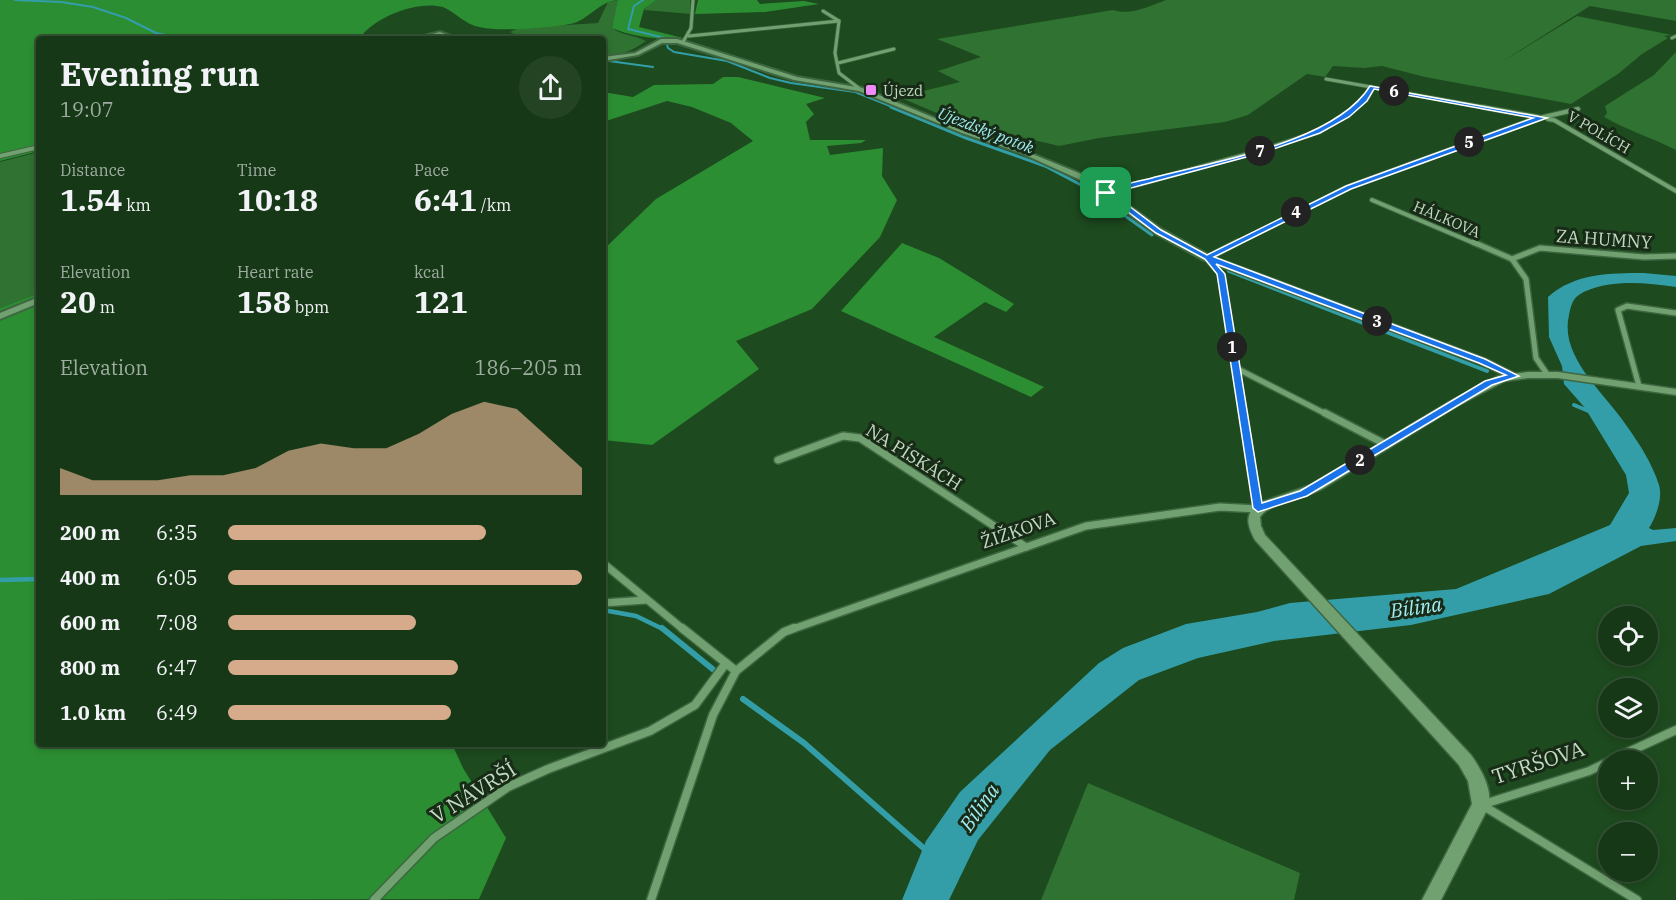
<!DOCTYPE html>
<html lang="en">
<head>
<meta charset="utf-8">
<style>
	body { margin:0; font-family:"IBM Plex Serif",serif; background:#234323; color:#f1f3f6; height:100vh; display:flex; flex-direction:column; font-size:22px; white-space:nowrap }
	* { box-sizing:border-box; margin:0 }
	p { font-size:20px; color:#9eaca1 }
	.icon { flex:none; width:33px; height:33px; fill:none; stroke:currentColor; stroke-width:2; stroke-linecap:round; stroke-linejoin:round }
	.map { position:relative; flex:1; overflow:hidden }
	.drawer { position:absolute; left:36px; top:36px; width:570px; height:711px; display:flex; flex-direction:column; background:#163816; border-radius:6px; box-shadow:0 3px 9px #0003,0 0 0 2px #355235 }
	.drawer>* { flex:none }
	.controls { position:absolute; left:1598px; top:606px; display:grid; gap:12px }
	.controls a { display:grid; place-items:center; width:60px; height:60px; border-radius:50%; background:#163816; box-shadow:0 3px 9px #0003,0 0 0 2px #355235; font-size:30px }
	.pin { position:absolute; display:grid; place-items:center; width:51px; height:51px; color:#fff; margin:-26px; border-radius:12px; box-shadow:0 3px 9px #0006 }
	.km { position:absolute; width:30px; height:30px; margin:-15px; border-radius:50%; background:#222; color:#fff; font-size:16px; line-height:30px; text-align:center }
	.round { display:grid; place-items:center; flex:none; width:63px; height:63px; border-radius:32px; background:#234323 }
	.headline { display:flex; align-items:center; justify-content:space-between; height:102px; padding:0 24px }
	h1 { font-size:33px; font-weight:700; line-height:45px }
	.metrics { display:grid; grid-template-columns:repeat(3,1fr); gap:9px; height:102px; padding:6px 24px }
	.metrics div { display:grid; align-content:center }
	.metrics b { font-size:30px; font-weight:700 }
	.metrics small { font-size:16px; font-weight:400 }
	.metrics p { font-size:16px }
	.chart { height:168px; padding:12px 24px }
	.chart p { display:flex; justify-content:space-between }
	.chart svg { width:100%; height:108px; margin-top:6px; fill:#d6ab8b; opacity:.7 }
	ul { padding:0 24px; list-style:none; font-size:20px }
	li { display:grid; grid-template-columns:96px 72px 1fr; align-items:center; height:45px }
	li i { height:15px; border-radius:8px; background:#d6ab8b }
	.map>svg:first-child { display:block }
	.green { fill:#2f7231 }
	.forest { fill:#2c8e32 }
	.water { fill:#339ea8 }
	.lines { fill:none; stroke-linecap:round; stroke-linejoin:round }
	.stream-far4 { stroke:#339ea8; stroke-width:2 }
	.stream-far3 { stroke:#339ea8; stroke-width:3 }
	.stream-far2 { stroke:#339ea8; stroke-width:4 }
	.stream-far1 { stroke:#339ea8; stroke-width:4.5 }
	.stream { stroke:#339ea8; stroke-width:6 }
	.minor-far4-casing { stroke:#3e6640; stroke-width:4.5 }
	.minor-far3-casing { stroke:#3e6640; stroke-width:6 }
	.minor-far2-casing { stroke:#3e6640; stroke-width:8 }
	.minor-far1-casing { stroke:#3e6640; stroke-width:10 }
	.minor-casing { stroke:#3e6640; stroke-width:11 }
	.tertiary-casing { stroke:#3e6640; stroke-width:4 }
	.secondary-casing { stroke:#3e6640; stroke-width:3 }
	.minor-far4 { stroke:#72a171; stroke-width:3 }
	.minor-far3 { stroke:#72a171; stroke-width:4 }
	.minor-far2 { stroke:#72a171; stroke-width:5 }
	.minor-far1 { stroke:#72a171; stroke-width:7 }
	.minor { stroke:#72a171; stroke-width:8 }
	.tertiary { fill:#72a171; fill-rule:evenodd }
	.secondary { fill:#72a171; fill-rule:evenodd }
	.route { fill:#1a73e8; stroke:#fff; stroke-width:1.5; fill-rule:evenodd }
	.poi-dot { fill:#ee8bf8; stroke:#182b17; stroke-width:2 }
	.labels { text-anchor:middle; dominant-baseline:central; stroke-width:6; stroke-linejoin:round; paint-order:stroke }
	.far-poi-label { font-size:15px; fill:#c2dac1; stroke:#182b17; text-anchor:start }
	.far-street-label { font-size:15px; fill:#c2dac1; stroke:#182b17 }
	.far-water-label { font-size:16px; font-style:italic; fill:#a1edf4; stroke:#182b17 }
	.street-label { font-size:18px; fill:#c2dac1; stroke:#182b17 }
	.water-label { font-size:20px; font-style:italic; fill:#a1edf4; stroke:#182b17 }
	.near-street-label { font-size:21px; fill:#c2dac1; stroke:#182b17 }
</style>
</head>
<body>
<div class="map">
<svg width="1676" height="900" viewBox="0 0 1676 900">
	<rect width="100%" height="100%" fill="#1d4a1e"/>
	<g class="green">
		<path d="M619,0L612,28C623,36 635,35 646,41C632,51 621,55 603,57V39H524L510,32L519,28L598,23L608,2Z"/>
		<path d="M656,0H690L691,14L644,10L650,3Z"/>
		<path d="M1166,0H1676V21L1590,6L1500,63L1577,16L1672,35L1664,36L1668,38L1642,54L1618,74L1571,104L1425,77L1382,66L1364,68L1333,66L1325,77L1307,74L1248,115L1225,122L1099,138L1059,146L958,122L899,97L960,82L938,71L981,57L937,39L1113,10C1130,16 1150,6 1166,0Z"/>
		<path d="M1676,52V150C1652,138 1627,130 1604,117L1607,113L1605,106L1654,75Z"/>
		<path d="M39,152V293L0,308V162Z"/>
		<path d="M1088,783L1300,873L1294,900H1041Z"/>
	</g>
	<g class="forest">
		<path d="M0,0H656L644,9L639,27L683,38C661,40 632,37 612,28L618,0C599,1 588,21 570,24C549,28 499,32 479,27C466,25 455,12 443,7C417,0 374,17 359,39H39V151L0,161Z"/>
		<path d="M698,0H757L760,4L804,1L819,4L765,12L695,14Z"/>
		<path d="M723,77H738L825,98L806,104L814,114L806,122L810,140H866L861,143L827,146L830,155L883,148L882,176L897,200L880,237L812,309L736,341L759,369L652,445L603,440V250L656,199L753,141L731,123L692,107L667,101L603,122V92L633,97L654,85L713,84Z"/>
		<path d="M902,243L939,258L1014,304L1006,312L985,302L934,337L1044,387L1031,397L841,311Z"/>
		<path d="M39,293V744H452L463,768L506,838L479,899L0,900V308Z"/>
	</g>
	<path class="water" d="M1644,273L1676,276V287C1647,283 1614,279 1586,291C1573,297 1572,302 1569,315C1559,357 1605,393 1626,425C1639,443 1652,463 1659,485C1663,498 1656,517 1649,528L1653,530L1676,528V541L1641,546L1549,594L1411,625L1274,641L1198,658L1139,680L1050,750L978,840L949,900H902L926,841L960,792L1099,663L1123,648L1186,624L1257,612L1290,603L1456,589L1610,525L1629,493L1626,475L1585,408L1564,384L1562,366L1549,337L1548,297C1575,273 1610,273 1644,273Z"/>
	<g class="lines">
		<g class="stream-far4">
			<path d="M15,0L61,2L93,7L126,18L156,33L184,39"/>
			<path d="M643,0L634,6L628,29L665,38L668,48L674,52L727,61L770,78L791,83L855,92L895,108"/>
			<path d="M609,61L653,67"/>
		</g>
		<path class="stream-far3" d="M891,107L966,138L1045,166L1083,186L1152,235"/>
		<g class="stream-far2">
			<path d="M1229,271L1487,371"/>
			<path d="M1574,405L1591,412"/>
		</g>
		<g class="stream-far1">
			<path d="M0,580L39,579"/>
			<path d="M603,610L636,616L665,630"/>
		</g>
		<g class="stream">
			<path d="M662,628L715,671"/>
			<path d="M743,699L804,743L928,852"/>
		</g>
		<g class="minor-far4-casing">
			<g id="minor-far4">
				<path d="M823,11L839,21L835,53L839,73L860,89"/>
				<path d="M689,36L839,21"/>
				<path d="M1672,38L1676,36"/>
				<path d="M683,42L691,28L693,0"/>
				<path d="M838,63L894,49"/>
				<path d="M1326,79L1490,108"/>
				<path d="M1354,108L1365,99L1372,87"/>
			</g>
		</g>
		<g class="minor-far3-casing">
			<g id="minor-far3">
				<path d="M1482,107L1538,117"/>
				<path d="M1548,119L1554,120L1676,191"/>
				<path d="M0,156L39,147"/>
				<path d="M1106,193L1263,150L1318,132L1356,107"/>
				<path d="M1372,200L1476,244"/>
				<path d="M1235,244L1348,187L1531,120L1578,109"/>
			</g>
		</g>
		<g class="minor-far2-casing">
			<g id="minor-far2">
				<path d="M1238,242L1207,258L1221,274L1243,415"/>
				<path d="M1473,242L1512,259"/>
				<path d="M1236,368L1328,415"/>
				<path d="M1547,374L1536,358L1526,279L1512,259L1540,248L1644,257L1676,256"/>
				<path d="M1639,386L1618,310L1627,306L1676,313"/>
			</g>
		</g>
		<g class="minor-far1-casing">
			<g id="minor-far1">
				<path d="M1325,413L1387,445"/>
				<path d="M778,460L843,436L860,438L1026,547"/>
				<path d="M603,563L684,630"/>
				<path d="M603,603L646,600"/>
				<path d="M790,630L1086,526L1220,507L1258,509L1243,413"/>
			</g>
		</g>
		<g class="minor-casing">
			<g id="minor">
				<path d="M682,628L736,671"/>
				<path d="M1611,760L1676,730"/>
				<path d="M1484,804L1589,771L1608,762"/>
				<path d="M1482,805L1637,900"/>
				<path d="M374,900L434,838L508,787L548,769L650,731L695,705L726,663"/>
				<path d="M651,900L713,715L736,671L784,632L794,628"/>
			</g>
		</g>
		<g class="tertiary-casing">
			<g id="tertiary">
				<path d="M440,32L459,39C452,39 445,36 439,36C430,36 422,39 413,39Z"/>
				<path d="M677,39L797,77L862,88L966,131L1025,151L1091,178L1161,229L1210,256L1485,359L1519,376L1514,379L1511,378L1479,363L1204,260L1155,233L1085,182L1021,153L962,133L859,91L794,80L677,43H662L638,55L603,61V57L635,53L661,39Z"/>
				<path d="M39,297V303L0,319V313Z"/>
			</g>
		</g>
		<g class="secondary-casing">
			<path id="secondary" d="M1528,372H1558L1676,389V395L1558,378H1528L1505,381L1457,406L1322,489C1306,498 1270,502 1260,517L1261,526L1265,535L1471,755C1481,769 1495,793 1487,810L1441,900H1422L1472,804L1468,781L1459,765L1255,540C1247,525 1244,514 1259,503L1311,485L1449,402L1498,376Z"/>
		</g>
		<use href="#minor-far4" class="minor-far4"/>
		<use href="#minor-far3" class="minor-far3"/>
		<use href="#minor-far2" class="minor-far2"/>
		<use href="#minor-far1" class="minor-far1"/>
		<use href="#minor" class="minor"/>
		<use href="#tertiary" class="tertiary"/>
		<use href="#secondary" class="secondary"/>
	</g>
	<path class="route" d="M1370,86L1547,118L1351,189L1214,257L1485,359L1519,376L1492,385L1307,496L1258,512L1253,508L1217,274L1205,259L1156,233L1103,193C1117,184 1139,182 1155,177C1217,161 1335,142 1370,86ZM1374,89L1533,118L1346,186L1207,255L1161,230L1112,193L1265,152L1320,133L1349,117L1367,101ZM1216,264L1479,363L1506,375L1485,381L1300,491L1262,503L1225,274Z"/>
	<rect class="poi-dot" x="865" y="84" width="12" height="12" rx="3"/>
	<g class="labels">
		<g class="far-poi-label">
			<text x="883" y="90">Újezd</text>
		</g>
		<g class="far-street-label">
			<text transform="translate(1599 132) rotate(30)">V POLÍCH</text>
			<text transform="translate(1447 219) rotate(23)">HÁLKOVA</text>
		</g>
		<g class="far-water-label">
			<text transform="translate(986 130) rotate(21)">Újezdský potok</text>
		</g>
		<g class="street-label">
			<text transform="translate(1604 239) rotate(4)">ZA HUMNY</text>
			<text transform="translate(914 457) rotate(32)">NA PÍSKÁCH</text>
			<text transform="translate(1018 530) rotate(-19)">ŽIŽKOVA</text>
		</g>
		<g class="water-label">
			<text transform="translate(1416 607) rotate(-8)">Bílina</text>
			<text transform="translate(979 807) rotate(-55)">Bílina</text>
		</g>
		<g class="near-street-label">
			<text transform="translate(1538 762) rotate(-18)">TYRŠOVA</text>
			<text transform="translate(473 792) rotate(-32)">V NÁVRŠÍ</text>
		</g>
	</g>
</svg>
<div class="controls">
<a><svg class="icon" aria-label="locate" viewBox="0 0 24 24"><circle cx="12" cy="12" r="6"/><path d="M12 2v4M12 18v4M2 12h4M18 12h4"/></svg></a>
<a><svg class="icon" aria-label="layers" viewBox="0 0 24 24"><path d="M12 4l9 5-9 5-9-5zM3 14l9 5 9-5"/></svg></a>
<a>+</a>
<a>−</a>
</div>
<div class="pin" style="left:1106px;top:193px;background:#1e9e55"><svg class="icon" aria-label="arrive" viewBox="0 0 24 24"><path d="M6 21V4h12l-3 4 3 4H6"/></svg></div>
<b class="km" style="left:1232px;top:347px">1</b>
<b class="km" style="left:1360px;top:460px">2</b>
<b class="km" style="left:1377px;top:321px">3</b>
<b class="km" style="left:1296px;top:212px">4</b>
<b class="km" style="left:1469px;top:142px">5</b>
<b class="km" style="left:1394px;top:91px">6</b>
<b class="km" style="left:1260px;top:151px">7</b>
<section class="drawer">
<div class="headline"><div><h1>Evening run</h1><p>19:07</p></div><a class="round"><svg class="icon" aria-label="share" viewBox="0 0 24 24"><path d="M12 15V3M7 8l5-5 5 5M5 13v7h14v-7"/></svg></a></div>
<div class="metrics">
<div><p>Distance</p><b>1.54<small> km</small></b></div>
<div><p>Time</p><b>10:18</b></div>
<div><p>Pace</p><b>6:41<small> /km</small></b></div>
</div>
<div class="metrics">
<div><p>Elevation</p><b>20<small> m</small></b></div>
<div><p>Heart rate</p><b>158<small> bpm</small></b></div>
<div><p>kcal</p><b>121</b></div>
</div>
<div class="chart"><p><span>Elevation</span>186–205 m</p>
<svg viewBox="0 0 160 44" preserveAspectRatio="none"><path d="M0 44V33L10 38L20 38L30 38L40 36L50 36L60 33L70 26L80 23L90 25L100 25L110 19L120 11L130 6L140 9L150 21L160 33V44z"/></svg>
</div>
<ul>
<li><b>200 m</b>6:35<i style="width:73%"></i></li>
<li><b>400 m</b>6:05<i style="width:100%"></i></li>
<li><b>600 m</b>7:08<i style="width:53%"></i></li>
<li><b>800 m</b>6:47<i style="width:65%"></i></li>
<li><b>1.0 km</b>6:49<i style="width:63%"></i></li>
</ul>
</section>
</div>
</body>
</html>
